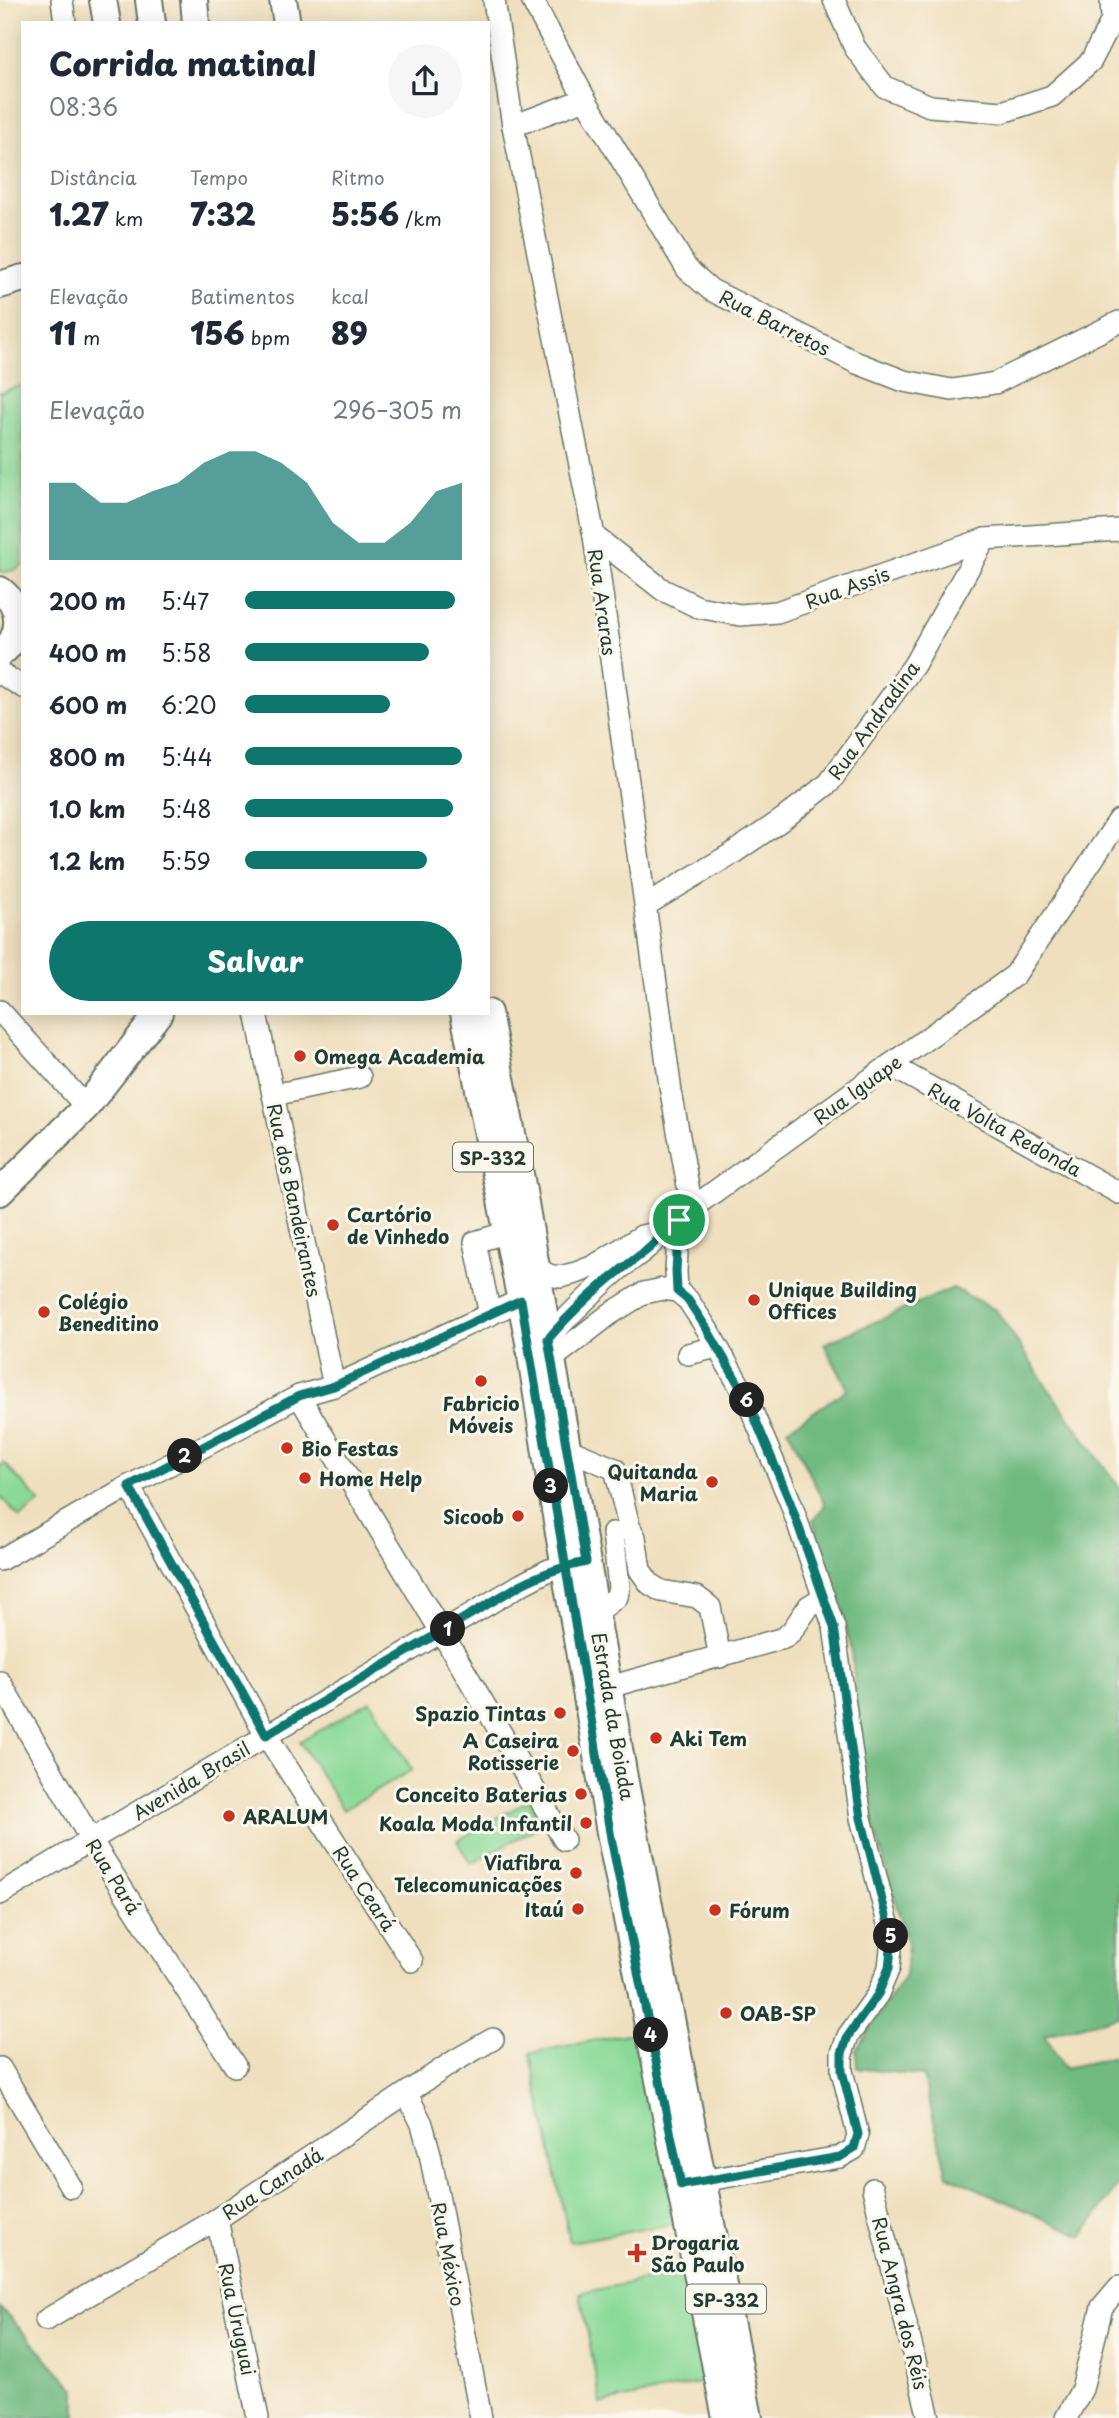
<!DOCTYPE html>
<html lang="pt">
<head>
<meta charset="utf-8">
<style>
	body { margin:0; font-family:"Playpen Sans",sans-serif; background:#f6f6f7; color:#1f2937; height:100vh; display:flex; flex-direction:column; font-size:26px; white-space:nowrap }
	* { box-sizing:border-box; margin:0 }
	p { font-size:23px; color:#747a83 }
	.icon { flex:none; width:38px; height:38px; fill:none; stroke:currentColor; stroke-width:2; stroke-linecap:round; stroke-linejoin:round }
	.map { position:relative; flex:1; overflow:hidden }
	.sheet { position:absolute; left:21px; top:21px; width:469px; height:994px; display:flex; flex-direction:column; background:#fff; border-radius:0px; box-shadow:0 4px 18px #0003 }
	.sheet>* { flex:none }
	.pin { position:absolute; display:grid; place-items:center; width:60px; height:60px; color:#fff; margin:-30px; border:4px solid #fff; border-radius:50%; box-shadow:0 2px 7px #0007 }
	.km { position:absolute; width:35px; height:35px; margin:-18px; border-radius:50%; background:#222; color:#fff; font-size:19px; line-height:35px; text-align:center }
	.round { display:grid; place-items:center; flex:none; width:74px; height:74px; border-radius:37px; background:#f6f6f7 }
	.summary { display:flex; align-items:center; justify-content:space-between; height:119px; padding:0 28px }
	h1 { font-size:32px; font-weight:800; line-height:52px }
	.metrics { display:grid; grid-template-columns:repeat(3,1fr); gap:10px; height:119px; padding:7px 28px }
	.metrics div { display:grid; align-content:center }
	.metrics b { font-size:30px; font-weight:800 }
	.metrics small { font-size:19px; font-weight:400 }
	.metrics p { font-size:19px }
	.chart { height:196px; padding:14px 28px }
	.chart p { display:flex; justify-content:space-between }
	.chart svg { width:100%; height:126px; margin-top:7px; fill:#0f766e; opacity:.7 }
	.action { display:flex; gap:14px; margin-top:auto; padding:14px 28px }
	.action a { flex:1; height:80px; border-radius:42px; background:#0f766e; color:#fff; font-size:28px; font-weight:800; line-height:80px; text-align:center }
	ul { padding:0 28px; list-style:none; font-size:23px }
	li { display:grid; grid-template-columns:112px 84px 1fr; align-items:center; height:52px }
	li i { height:18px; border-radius:9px; background:#0f766e }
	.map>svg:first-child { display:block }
	.green { fill:#8ad998; stroke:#548b66; stroke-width:2 }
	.forest { fill:#6fb980; stroke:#477b5a; stroke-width:2 }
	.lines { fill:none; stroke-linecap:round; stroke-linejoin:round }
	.minor-casing { stroke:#687664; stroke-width:24 }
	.major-casing { stroke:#687664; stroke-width:30 }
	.minor { stroke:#fff; stroke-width:21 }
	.major { stroke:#fff; stroke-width:26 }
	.route-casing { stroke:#fff; stroke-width:14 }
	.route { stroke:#0f766e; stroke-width:9 }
	.poi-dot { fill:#c8321e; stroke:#fbf7ec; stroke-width:2.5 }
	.labels { text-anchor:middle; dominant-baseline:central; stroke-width:6; stroke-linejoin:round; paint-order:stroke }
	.shield { fill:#fbf7ec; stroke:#61756b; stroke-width:2 }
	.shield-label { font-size:18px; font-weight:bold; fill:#1f3d34 }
	.street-label { font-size:19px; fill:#1f3d34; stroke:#fbf7ec }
	.poi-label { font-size:19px; font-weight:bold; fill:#1f3d34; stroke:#fbf7ec; text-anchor:start }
</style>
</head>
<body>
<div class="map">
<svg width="1119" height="2418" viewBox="0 0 1119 2418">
	<rect width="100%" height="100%" fill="#fbf7ec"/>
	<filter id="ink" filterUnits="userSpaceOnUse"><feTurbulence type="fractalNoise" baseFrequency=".0143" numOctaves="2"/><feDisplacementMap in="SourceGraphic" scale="14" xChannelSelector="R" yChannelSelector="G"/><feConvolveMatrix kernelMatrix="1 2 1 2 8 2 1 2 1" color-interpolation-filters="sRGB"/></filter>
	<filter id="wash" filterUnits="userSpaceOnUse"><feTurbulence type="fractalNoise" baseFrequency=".00686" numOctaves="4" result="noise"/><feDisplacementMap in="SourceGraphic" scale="28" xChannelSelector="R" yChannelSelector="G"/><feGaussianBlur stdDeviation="1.57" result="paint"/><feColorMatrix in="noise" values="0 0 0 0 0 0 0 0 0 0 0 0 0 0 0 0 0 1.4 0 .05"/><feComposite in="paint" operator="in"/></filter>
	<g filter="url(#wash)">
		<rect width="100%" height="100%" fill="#efdfbe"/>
		<g class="green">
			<path d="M23,385V564C17,570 8,573 0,572V392Z"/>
			<path d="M4,1463L40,1502L20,1518L0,1496V1466Z"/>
			<path d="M370,1701L412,1770L343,1810L300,1742Z"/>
			<path d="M529,1800L543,1824L471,1864L457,1841Z"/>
			<path d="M642,2031L679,2223L570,2242L530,2053Z"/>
			<path d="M690,2271L708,2381L601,2404L580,2293Z"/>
		</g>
		<g class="forest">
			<path d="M953,1288L996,1310L1043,1381L1119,1487V2016L1045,2035L1064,2068L1119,2056V2184L1082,2236L947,2175L923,2076L857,2068L856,2050L905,1975L908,1946L866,1798L851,1647L813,1521L825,1505L788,1429L848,1389L824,1344Z"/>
			<path d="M0,2307L76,2390V2418H0Z"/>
		</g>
	</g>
	<g filter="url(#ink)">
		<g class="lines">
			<g class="minor-casing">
				<g id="minor">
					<path d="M62,0L65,23"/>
					<path d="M494,0L513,126L594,536L671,1092L692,1208"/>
					<path d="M532,0L585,99L687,269L711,290L857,363L904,381L952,390L995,383L1119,322"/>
					<path d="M834,0L855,48L885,87L930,106L1002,112L1052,96L1091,61L1112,20L1111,0"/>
					<path d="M513,126L585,99"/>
					<path d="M594,536L663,590L698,607L740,615L777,612L985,539L1119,530"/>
					<path d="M0,673L23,687"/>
					<path d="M646,905L733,853L783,819L829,783L914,665L985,539"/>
					<path d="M0,1011L86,1107"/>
					<path d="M256,1013L334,1386"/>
					<path d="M890,1065L1119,1193"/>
					<path d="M273,1095L360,1077"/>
					<path d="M536,1268L549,1275L560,1277L576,1273L594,1266L642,1236L664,1231L692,1208L1015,975L1119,820"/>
					<path d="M677,1291L676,1271L679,1220"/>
					<path d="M490,1315L475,1242L508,1232"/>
					<path d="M548,1339C569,1314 593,1292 618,1270C633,1258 648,1250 660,1235"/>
					<path d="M688,1354L717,1347"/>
					<path d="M552,1359L610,1314L644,1293L663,1289L677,1291L688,1300L707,1329L746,1397L790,1501L834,1627L861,1818L892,1939L889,1968L878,1994L848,2036L842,2053V2071L858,2135L854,2149L840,2157L690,2183"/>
					<path d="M299,1396L442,1633L564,1840"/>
					<path d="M567,1449L615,1469L629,1526L635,1537L640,1570L650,1584L661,1591L697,1597L710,1607L720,1657"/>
					<path d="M129,1486L266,1735L412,1961"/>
					<path d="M0,1560L129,1486L299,1396L334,1386L521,1300"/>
					<path d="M597,1612L617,1597L619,1587L613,1533"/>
					<path d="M0,1682L91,1840L235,2066"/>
					<path d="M609,1687L784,1638L792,1631L809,1606L824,1597"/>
					<path d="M0,1894L522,1584L549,1570L577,1564"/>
					<path d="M0,2068L71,2187"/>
					<path d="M407,2094L422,2124L430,2154L481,2418"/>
					<path d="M873,2189L929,2418"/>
					<path d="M217,2219L258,2418"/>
					<path d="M46,2320L217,2219L456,2060L493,2039"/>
					<path d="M1066,2418L1082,2389L1102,2307L1119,2287"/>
				</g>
			</g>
			<g class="major-casing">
				<g id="major">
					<path d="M103,0L107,23"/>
					<path d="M149,0L152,23"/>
					<path d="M194,0L196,23"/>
					<path d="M283,0L287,23"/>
					<path d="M0,285L23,278"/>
					<path d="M0,590C23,607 23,636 0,654"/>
					<path d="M464,1013L529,1342L551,1486L611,1838L726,2418"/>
					<path d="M488,1013L520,1174L624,1778L749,2418"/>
					<path d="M0,1192L86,1107L159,1013"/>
				</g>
			</g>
			<use href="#minor" class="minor"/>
			<use href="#major" class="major"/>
		</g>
	</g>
	<g class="lines" filter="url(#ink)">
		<g class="route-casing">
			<path id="route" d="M679,1220C667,1229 658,1241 647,1250C610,1277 577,1305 548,1339L586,1562C560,1568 546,1572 522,1584L266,1735L129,1486L299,1396L334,1386L521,1300L611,1838L681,2185L840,2157L854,2148L858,2134L842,2071V2053L848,2036L878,1994L889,1968L892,1939L861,1818L834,1627L790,1502L746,1397L707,1329L688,1300L677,1291L676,1271L679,1220"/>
		</g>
		<use href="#route" class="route"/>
	</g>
	<g class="poi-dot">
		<circle cx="300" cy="1056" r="7"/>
		<circle cx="333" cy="1225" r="7"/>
		<circle cx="754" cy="1300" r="7"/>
		<circle cx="44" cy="1312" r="7"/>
		<circle cx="481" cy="1381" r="7"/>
		<circle cx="287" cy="1448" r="7"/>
		<circle cx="305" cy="1478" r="7"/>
		<circle cx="712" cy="1482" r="7"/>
		<circle cx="518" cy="1516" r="7"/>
		<circle cx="560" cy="1713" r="7"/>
		<circle cx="656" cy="1738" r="7"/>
		<circle cx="573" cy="1751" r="7"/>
		<circle cx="581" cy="1794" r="7"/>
		<circle cx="229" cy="1816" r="7"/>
		<circle cx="586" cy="1823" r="7"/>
		<circle cx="576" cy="1873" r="7"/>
		<circle cx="578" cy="1909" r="7"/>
		<circle cx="715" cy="1910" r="7"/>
		<circle cx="726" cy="2013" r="7"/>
		<path d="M633.5 2242.5h7v7h7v7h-7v7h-7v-7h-7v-7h7z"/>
	</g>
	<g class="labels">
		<g class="shield">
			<rect x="453" y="1142.5" width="80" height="29" rx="5"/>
			<rect x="686" y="2284.5" width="80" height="29" rx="5"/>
		</g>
		<g class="shield-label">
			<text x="493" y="1157">SP-332</text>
			<text x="726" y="2299">SP-332</text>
		</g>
		<g class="street-label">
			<text transform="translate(775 322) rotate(27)">Rua Barretos</text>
			<text transform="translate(847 587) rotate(-20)">Rua Assis</text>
			<text transform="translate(603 602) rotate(82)">Rua Araras</text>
			<text transform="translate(873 720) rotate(-54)">Rua Andradina</text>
			<text transform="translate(857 1089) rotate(-36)">Rua Iguape</text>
			<text transform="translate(1005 1129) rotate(29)">Rua Volta Redonda</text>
			<text transform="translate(295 1200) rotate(78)">Rua dos Bandeirantes</text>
			<text transform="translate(614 1716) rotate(80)">Estrada da Boiada</text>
			<text transform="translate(191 1780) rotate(-31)">Avenida Brasil</text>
			<text transform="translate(114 1876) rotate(58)">Rua Pará</text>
			<text transform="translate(365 1888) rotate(57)">Rua Ceará</text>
			<text transform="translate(272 2183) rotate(-33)">Rua Canadá</text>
			<text transform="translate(449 2254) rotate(79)">Rua México</text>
			<text transform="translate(901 2303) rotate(76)">Rua Angra dos Réis</text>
			<text transform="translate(238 2319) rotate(78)">Rua Uruguai</text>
		</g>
		<g class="poi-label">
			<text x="314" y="1056">Omega Academia</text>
			<text x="347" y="1214">Cartório<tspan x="347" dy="22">de Vinhedo</tspan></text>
			<text x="768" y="1289">Unique Building<tspan x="768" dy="22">Offices</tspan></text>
			<text x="58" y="1301">Colégio<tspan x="58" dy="22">Beneditino</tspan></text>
			<text x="481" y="1403" text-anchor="middle">Fabricio<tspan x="481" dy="22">Móveis</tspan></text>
			<text x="301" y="1448">Bio Festas</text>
			<text x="698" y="1471" text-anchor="end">Quitanda<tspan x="698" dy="22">Maria</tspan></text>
			<text x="319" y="1478">Home Help</text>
			<text x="504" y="1516" text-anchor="end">Sicoob</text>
			<text x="546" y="1713" text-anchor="end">Spazio Tintas</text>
			<text x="670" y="1738">Aki Tem</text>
			<text x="559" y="1740" text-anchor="end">A Caseira<tspan x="559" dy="22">Rotisserie</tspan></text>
			<text x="567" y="1794" text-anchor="end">Conceito Baterias</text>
			<text x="243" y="1816">ARALUM</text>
			<text x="572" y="1823" text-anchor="end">Koala Moda Infantil</text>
			<text x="562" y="1862" text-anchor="end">Viafibra<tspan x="562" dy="22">Telecomunicações</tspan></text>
			<text x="564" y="1909" text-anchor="end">Itaú</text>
			<text x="729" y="1910">Fórum</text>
			<text x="740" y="2013">OAB-SP</text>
			<text x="651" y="2242">Drogaria<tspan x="651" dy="22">São Paulo</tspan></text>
		</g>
	</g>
</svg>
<div class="pin" style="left:679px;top:1220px;background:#1e9e55"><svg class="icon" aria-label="arrive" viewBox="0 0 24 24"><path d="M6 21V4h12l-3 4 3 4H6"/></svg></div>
<b class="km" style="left:448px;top:1629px">1</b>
<b class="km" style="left:185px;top:1456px">2</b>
<b class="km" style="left:551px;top:1486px">3</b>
<b class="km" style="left:651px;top:2035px">4</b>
<b class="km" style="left:891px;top:1936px">5</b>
<b class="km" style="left:747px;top:1400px">6</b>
<section class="sheet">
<div class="summary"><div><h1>Corrida matinal</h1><p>08:36</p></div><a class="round"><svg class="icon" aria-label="share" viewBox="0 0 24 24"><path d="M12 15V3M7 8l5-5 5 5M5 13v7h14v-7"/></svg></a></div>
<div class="metrics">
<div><p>Distância</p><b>1.27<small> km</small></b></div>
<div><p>Tempo</p><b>7:32</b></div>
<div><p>Ritmo</p><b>5:56<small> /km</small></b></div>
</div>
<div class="metrics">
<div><p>Elevação</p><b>11<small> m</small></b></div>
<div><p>Batimentos</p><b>156<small> bpm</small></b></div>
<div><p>kcal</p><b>89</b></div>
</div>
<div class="chart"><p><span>Elevação</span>296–305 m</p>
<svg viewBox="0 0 160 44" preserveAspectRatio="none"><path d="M0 44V17L10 17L20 24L30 24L40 20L50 17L60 10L70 6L80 6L90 10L100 17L110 31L120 38L130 38L140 31L150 20L160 17V44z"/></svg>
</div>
<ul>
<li><b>200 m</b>5:47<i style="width:97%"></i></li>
<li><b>400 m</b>5:58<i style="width:85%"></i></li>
<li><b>600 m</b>6:20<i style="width:67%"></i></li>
<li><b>800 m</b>5:44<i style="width:100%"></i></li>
<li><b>1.0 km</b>5:48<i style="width:96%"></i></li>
<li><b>1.2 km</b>5:59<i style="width:84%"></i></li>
</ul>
<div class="action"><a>Salvar</a></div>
</section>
</div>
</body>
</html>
